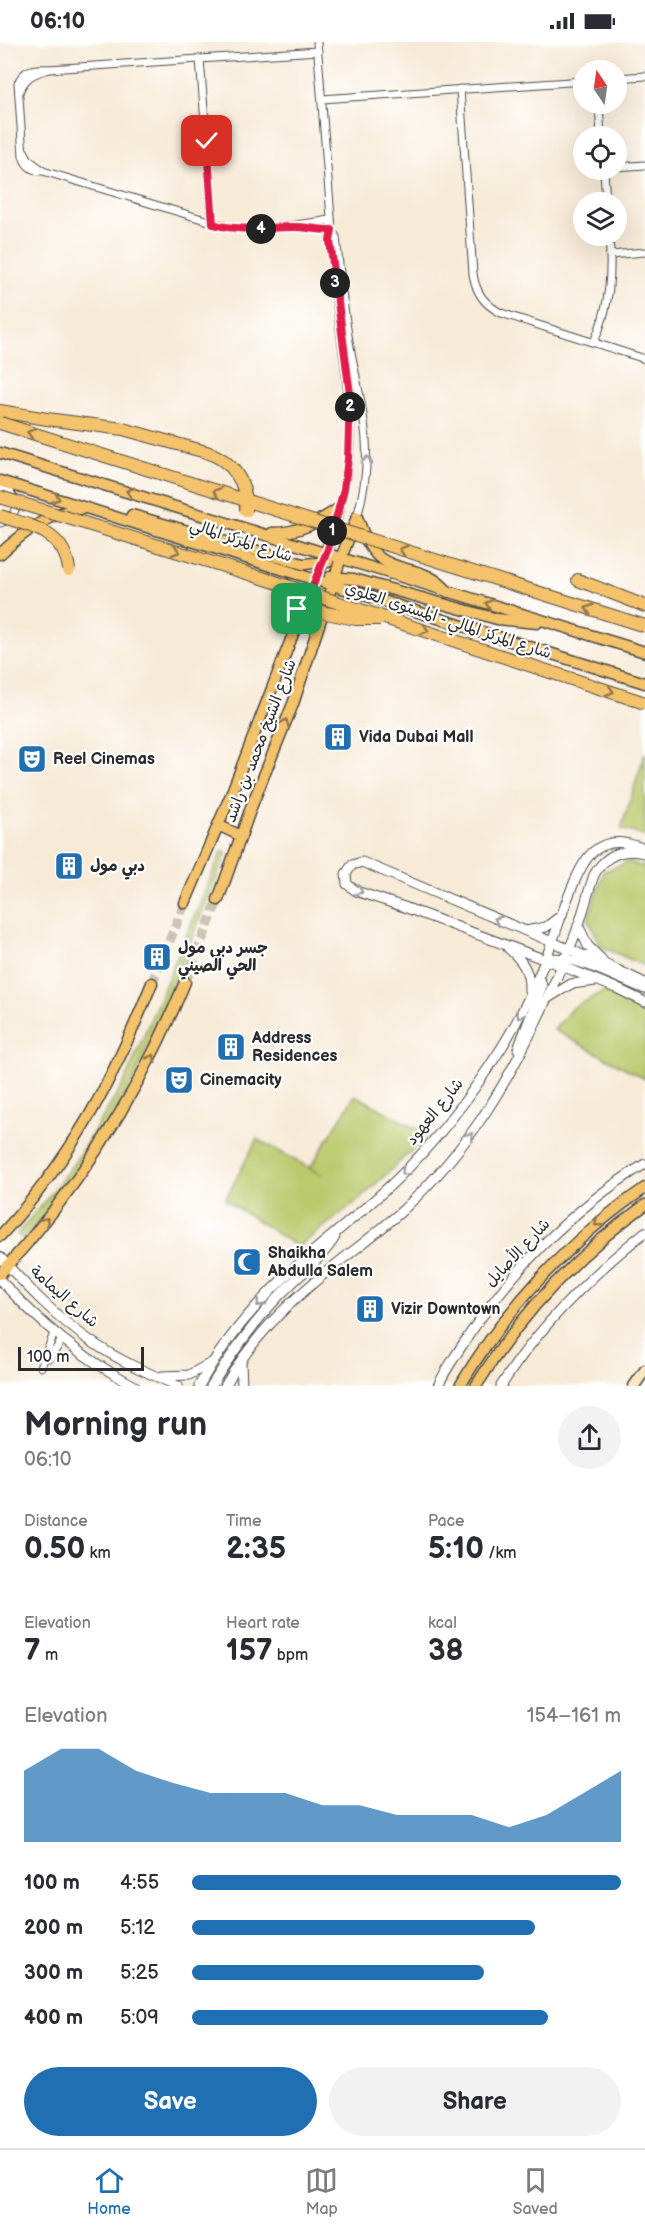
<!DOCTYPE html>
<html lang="en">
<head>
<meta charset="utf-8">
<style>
	body { margin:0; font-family:"Balsamiq Sans","Playpen Sans Arabic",sans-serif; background:#f2f2f3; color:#2b2b33; height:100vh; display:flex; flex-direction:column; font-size:22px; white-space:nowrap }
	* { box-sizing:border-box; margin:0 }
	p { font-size:20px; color:#7c7c81 }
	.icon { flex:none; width:33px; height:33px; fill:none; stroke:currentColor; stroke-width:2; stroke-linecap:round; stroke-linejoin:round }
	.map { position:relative; height:1344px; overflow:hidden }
	.side { display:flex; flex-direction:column; background:#fff; flex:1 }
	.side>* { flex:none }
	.needle { width:39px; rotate:347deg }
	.fabs { position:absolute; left:573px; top:18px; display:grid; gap:12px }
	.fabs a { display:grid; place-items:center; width:54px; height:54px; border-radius:50%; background:#fff; box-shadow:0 6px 24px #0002; font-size:30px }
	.scale { position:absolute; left:18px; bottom:15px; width:126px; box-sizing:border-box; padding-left:6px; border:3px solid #2b2b2b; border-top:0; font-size:16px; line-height:21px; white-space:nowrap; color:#2b2b2b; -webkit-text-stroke:4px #fff; paint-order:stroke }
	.pin { position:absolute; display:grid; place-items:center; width:51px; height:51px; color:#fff; margin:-26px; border-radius:12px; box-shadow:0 3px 9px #0006 }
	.km { position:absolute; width:30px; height:30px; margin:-15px; border-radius:50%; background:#222; color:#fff; font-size:16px; line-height:30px; text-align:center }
	.round { display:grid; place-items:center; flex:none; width:63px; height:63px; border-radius:32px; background:#f2f2f3 }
	.head { display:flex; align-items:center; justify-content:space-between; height:102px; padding:0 24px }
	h1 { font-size:33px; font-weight:600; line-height:45px }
	.stats { display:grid; grid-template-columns:repeat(3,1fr); gap:9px; height:102px; padding:6px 24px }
	.stats div { display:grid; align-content:center }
	.stats b { font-size:30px; font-weight:600 }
	.stats small { font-size:16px; font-weight:400 }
	.stats p { font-size:16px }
	.chart { height:168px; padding:12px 24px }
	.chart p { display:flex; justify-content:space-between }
	.chart svg { width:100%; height:108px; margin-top:6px; fill:#1f6fb2; opacity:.7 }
	.primary-button { display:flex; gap:12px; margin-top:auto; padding:12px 24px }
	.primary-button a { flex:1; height:69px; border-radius:36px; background:#1f6fb2; color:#fff; font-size:24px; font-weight:600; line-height:69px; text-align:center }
	.primary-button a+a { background:#f2f2f3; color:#2b2b33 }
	ul { padding:0 24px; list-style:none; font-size:20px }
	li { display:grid; grid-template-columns:96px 72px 1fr; align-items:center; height:45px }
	li i { height:15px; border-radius:8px; background:#1f6fb2 }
	.status { display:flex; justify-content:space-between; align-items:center; height:42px; padding:0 30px; background:#fff; direction:ltr }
	.status svg { height:16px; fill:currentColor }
	.menu { display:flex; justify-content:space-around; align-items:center; height:84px; border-top:2px solid #e1e1e2; background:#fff; font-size:16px; color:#7c7c81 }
	.menu a { display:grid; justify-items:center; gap:3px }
	.menu .active { color:#1f6fb2 }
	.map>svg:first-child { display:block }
	.green { fill:#bac96c; stroke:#727a4c; stroke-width:1.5 }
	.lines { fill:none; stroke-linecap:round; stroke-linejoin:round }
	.primary-tunnel { stroke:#cec4b5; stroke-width:10; stroke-dasharray:10 5; stroke-linecap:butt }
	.minor-casing { stroke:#4a4845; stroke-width:9 }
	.tertiary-casing { stroke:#4a4845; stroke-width:11 }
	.secondary-casing { stroke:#4a4845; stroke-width:13 }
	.primary-casing { stroke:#4a4845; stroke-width:13 }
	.trunk-casing { stroke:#4a4845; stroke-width:14 }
	.minor { stroke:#fff; stroke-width:7 }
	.tertiary { stroke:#fff; stroke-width:9 }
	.secondary { stroke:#fae7c3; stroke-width:10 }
	.primary { stroke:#f3c26a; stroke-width:10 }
	.trunk { stroke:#f3c26a; stroke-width:12 }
	.trunk-bridge-casing { stroke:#4a4845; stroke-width:14; stroke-linecap:butt }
	.trunk-bridge { stroke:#f3c26a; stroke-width:12 }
	.oneway { stroke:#8f764a }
	.oneway2 { stroke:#a0a0a0 }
	.route-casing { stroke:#fff; stroke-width:12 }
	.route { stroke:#e11d48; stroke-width:8 }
	.labels { text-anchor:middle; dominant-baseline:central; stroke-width:4.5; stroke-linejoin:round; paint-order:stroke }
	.street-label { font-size:16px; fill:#2b2b2b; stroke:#fff }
	.poi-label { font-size:16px; font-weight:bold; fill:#2b2b2b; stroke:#fff; text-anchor:start }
</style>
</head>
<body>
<div class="status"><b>06:10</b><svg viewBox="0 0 49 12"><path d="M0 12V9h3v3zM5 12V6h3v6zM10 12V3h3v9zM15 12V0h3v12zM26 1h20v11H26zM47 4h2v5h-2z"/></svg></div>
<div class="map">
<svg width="645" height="1344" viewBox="0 0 645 1344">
	<rect width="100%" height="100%" fill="#fff"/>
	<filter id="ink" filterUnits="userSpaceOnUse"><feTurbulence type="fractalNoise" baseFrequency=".0167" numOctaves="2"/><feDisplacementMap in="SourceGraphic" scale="12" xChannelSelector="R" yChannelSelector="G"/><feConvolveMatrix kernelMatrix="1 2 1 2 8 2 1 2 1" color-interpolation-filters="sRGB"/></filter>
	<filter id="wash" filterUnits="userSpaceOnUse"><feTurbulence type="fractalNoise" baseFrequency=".008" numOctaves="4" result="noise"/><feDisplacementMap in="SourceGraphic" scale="24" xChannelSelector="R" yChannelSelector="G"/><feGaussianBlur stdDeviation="1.35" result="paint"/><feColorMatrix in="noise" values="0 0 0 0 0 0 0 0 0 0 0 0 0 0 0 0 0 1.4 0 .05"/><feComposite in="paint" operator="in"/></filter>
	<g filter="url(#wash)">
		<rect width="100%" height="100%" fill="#f7ead7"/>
		<g class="green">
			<path d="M645,711V794L621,787Z"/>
			<path d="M222,809L227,811L136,1033L96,1103L46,1171L23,1197L17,1192L50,1153L74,1121L123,1043Z"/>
			<path d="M628,820L645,825V924L602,905L588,877L604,829Z"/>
			<path d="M604,949L645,974V1037L554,988L572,966Z"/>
			<path d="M355,1053L428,1093L361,1156L298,1205L225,1158L257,1097L322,1133L310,1126Z"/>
		</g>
	</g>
	<g filter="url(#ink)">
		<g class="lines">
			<g class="primary-tunnel">
				<path d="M185,940L218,858"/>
				<path d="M152,941L185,861"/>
			</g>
			<g class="minor-casing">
				<g id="minor">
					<path d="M317,0L332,188L330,196C333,227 336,258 340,288C348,349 359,406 338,467"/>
					<path d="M200,17L213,182"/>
					<path d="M49,27C34,26 24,27 18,41L23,114C26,124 32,129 43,129L232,186C266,190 298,182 331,178"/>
					<path d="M616,36L645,34"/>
					<path d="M460,47L473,232C476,251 484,262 501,271L645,317"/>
					<path d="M19,50C25,35 34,31 49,27L318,9"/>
					<path d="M322,57L584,39"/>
					<path d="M599,62L601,94"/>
					<path d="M24,109L29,118L41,127"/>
					<path d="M616,125L645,123"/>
					<path d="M604,128L606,160"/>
					<path d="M299,185L332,188"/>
					<path d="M332,188L336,195C340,230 343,265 349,299C361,367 377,406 357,475"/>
					<path d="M610,213L645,210"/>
					<path d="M594,300C610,265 612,232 609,194"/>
					<path d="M0,444L9,448L16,460C16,471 11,478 0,481"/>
					<path d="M50,1316L62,1298"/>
					<path d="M41,1325L54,1291"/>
				</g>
			</g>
			<g class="tertiary-casing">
				<g id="tertiary">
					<path d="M578,883L588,904L602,918"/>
					<path d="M526,889L546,885L562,873"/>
					<path d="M508,906C522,918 530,929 529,948"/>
					<path d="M546,918C570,909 620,938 645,947"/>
					<path d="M645,941L609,924L362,820L352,823L346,832L347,842L356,849L404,865L562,924L618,947L645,960"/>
					<path d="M548,956L571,942L596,939"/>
					<path d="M518,1007L542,944L541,940H535"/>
					<path d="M0,1215C28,1246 57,1276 92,1300C118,1318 148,1331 178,1344"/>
					<path d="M0,1238C42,1283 80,1315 135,1344"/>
					<path d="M241,1320L242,1344"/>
					<path d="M162,1334L189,1333L211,1321"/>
					<path d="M199,1344C226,1294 266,1250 309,1213C338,1188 368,1165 395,1139C437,1099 471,1054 502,1005C522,973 538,938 551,903C560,880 576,823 594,809C610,796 627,800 645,807"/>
					<path d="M211,1344C232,1311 254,1280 281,1252C299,1233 322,1217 335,1195"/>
					<path d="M225,1344C245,1308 272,1277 303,1250C336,1220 373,1196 405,1166C470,1105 511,1037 547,956C558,933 569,910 578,885C584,868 588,850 594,833C605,813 622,806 644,811"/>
					<path d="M438,1344C444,1330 453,1318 461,1305C508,1232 571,1167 645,1122"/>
					<path d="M501,1344C539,1284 590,1234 645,1190"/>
				</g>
			</g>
			<g class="secondary-casing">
				<path id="secondary" d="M634,1344L645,1328"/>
			</g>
			<g class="primary-casing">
				<g id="primary">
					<path d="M0,411C216,476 430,544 645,610"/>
					<path d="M0,439L645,641"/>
					<path d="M132,473L303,522L328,520"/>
					<path d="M357,475C362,488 368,507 380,516C402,532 427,524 448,550"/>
					<path d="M272,491C298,491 317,481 338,467"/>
					<path d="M0,512C25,489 51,469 85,466"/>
					<path d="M330,535L354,537L497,577L537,581"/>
					<path d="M286,542C297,553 297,565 295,580"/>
					<path d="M218,783L241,794"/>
					<path d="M218,858L252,763L293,662L341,516L357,475"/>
					<path d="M185,861L230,755L295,587L326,513L338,467"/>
					<path d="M0,1194C72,1117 113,1038 152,941"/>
					<path d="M0,1232C79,1146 141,1048 185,940"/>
					<path d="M460,1344C506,1266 570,1197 645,1146"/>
					<path d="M476,1344C520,1273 577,1212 645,1163"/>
				</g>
			</g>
			<g class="trunk-casing">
				<g id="trunk">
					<path d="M0,369L47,377L123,387L206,410"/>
					<path d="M578,538L645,564"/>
				</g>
			</g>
			<use href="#minor" class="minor"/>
			<use href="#tertiary" class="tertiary"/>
			<use href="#secondary" class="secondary"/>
			<use href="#primary" class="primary"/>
			<use href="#trunk" class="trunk"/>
			<g class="trunk-bridge-casing">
				<g id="trunk-bridge">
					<path d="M0,381L645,584"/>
					<path d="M206,410C232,418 248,441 246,469"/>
					<path d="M0,455L272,539L645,661"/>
					<path d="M0,474C31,484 65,490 69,528"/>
					<path d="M316,569L356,577H380"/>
				</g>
			</g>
			<use href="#trunk-bridge" class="trunk-bridge"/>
		</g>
		<defs><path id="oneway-chevron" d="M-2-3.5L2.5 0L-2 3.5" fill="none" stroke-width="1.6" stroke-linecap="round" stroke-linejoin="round" transform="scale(1.5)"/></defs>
		<g class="oneway">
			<use href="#oneway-chevron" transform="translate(31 391) rotate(-162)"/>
			<use href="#oneway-chevron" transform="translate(130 450) rotate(-163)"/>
			<use href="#oneway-chevron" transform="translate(217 450) rotate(-162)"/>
			<use href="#oneway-chevron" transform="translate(56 456) rotate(17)"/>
			<use href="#oneway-chevron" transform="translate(403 508) rotate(-163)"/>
			<use href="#oneway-chevron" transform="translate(176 509) rotate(17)"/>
			<use href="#oneway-chevron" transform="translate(489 562) rotate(-163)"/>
			<use href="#oneway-chevron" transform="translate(589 567) rotate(-163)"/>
			<use href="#oneway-chevron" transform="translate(425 588) rotate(18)"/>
			<use href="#oneway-chevron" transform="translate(610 649) rotate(18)"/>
			<use href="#oneway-chevron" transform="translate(285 681) rotate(-68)"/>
			<use href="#oneway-chevron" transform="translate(152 1016) rotate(-63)"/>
			<use href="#oneway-chevron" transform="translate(45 1179) rotate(-52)"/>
			<use href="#oneway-chevron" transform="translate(598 1181) rotate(140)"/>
		</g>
		<g class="oneway2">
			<use href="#oneway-chevron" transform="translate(367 418) rotate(-88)"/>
			<use href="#oneway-chevron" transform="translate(359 849) rotate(24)"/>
			<use href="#oneway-chevron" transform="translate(498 878) rotate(-157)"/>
			<use href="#oneway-chevron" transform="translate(520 973) rotate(116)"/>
			<use href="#oneway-chevron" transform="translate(470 1094) rotate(-52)"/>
			<use href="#oneway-chevron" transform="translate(405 1130) rotate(135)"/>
			<use href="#oneway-chevron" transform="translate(260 1261) rotate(133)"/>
		</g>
	</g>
	<g class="lines" filter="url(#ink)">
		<g class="route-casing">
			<path id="route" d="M207,99L213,182C241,190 266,185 294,185C306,185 319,188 332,188L330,199L350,352L348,417L344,447L328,507L295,587L297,567"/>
		</g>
		<use href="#route" class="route"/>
	</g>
	<defs>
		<g id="building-square" transform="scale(1.5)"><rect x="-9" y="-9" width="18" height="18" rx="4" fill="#1f6fb2" stroke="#fff"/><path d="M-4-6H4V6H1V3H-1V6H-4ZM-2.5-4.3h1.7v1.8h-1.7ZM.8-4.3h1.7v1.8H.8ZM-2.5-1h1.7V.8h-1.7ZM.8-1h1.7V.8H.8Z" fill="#fff"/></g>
		<g id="theatre-square" transform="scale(1.5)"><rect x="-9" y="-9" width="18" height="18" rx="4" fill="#1f6fb2" stroke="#fff"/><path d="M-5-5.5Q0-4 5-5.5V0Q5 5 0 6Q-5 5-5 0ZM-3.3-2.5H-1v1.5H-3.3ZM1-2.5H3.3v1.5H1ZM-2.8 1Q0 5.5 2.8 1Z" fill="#fff"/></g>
		<g id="mosque-square" transform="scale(1.5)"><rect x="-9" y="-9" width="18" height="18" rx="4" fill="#1f6fb2" stroke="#fff"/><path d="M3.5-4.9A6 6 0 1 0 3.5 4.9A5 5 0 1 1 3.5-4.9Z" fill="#fff"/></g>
	</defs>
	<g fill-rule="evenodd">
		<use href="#building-square" x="338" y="695"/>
		<use href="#theatre-square" x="32" y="717"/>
		<use href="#building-square" x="69" y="824"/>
		<use href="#building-square" x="157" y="915"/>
		<use href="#building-square" x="231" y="1005"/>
		<use href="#theatre-square" x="179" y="1038"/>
		<use href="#mosque-square" x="247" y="1220"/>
		<use href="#building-square" x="370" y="1267"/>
	</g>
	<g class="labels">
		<g class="street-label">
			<text transform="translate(241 499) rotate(18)">شارع المركز المالي</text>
			<text transform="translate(448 579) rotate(18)">شارع المركز المالي - المستوى العلوي</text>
			<text transform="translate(261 699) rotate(-69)">شارع الشيخ محمد بن راشد</text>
			<text transform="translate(435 1070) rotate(-51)">شارع العهود</text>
			<text transform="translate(518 1211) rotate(-47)">شارع الأصايل</text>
			<text transform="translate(64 1255) rotate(41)">شارع اليمامة</text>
		</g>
		<g class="poi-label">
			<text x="359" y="695">Vida Dubai Mall</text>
			<text x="53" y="717">Reel Cinemas</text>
			<text x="90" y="824">دبي مول</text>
			<text x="178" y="906">جسر دبي مول<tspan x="178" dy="18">الحي الصيني</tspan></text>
			<text x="252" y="996">Address<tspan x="252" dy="18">Residences</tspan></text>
			<text x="200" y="1038">Cinemacity</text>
			<text x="268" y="1211">Shaikha<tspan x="268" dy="18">Abdulla Salem</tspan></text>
			<text x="391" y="1267">Vizir Downtown</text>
		</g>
	</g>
</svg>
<div class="fabs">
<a><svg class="needle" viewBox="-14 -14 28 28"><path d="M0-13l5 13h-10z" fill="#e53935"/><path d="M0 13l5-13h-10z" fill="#7c7c81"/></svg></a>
<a><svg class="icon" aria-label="locate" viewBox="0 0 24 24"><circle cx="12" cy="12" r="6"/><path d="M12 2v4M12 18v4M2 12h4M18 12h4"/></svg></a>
<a><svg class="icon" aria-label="layers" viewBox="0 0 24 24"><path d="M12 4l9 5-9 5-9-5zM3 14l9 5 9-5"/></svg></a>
</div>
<div class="scale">100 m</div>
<div class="pin" style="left:297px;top:567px;background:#1e9e55"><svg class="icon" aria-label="arrive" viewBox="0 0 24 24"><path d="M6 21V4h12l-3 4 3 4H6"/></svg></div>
<div class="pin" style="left:207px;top:99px;background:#d93025"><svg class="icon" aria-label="check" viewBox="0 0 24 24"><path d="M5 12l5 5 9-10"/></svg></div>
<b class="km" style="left:332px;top:489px">1</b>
<b class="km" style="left:350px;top:365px">2</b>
<b class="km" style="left:335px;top:241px">3</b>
<b class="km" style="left:261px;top:187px">4</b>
</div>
<section class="side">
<div class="head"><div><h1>Morning run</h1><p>06:10</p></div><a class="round"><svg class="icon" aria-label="share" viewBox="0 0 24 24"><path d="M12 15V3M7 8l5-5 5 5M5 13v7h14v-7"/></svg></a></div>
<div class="stats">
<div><p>Distance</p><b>0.50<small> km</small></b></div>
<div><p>Time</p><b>2:35</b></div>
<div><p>Pace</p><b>5:10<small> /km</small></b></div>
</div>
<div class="stats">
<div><p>Elevation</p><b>7<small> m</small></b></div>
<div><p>Heart rate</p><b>157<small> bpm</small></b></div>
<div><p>kcal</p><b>38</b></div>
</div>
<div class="chart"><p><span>Elevation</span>154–161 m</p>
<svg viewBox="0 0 160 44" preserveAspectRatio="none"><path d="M0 44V15L10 6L20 6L30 15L40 20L50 24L60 24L70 24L80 29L90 29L100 33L110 33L120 33L130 38L140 33L150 24L160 15V44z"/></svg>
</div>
<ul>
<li><b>100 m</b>4:55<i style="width:100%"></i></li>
<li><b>200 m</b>5:12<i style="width:80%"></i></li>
<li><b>300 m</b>5:25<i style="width:68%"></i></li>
<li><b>400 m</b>5:09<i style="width:83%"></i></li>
</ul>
<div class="primary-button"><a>Save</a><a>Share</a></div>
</section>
<nav class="menu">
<a class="active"><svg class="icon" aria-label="home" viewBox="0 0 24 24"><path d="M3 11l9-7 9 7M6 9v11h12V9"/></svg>Home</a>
<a><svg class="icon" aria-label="map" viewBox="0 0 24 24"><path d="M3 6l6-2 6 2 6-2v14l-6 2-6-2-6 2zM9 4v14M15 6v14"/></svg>Map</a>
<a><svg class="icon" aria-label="saved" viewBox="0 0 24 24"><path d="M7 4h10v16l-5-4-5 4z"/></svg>Saved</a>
</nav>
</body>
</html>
